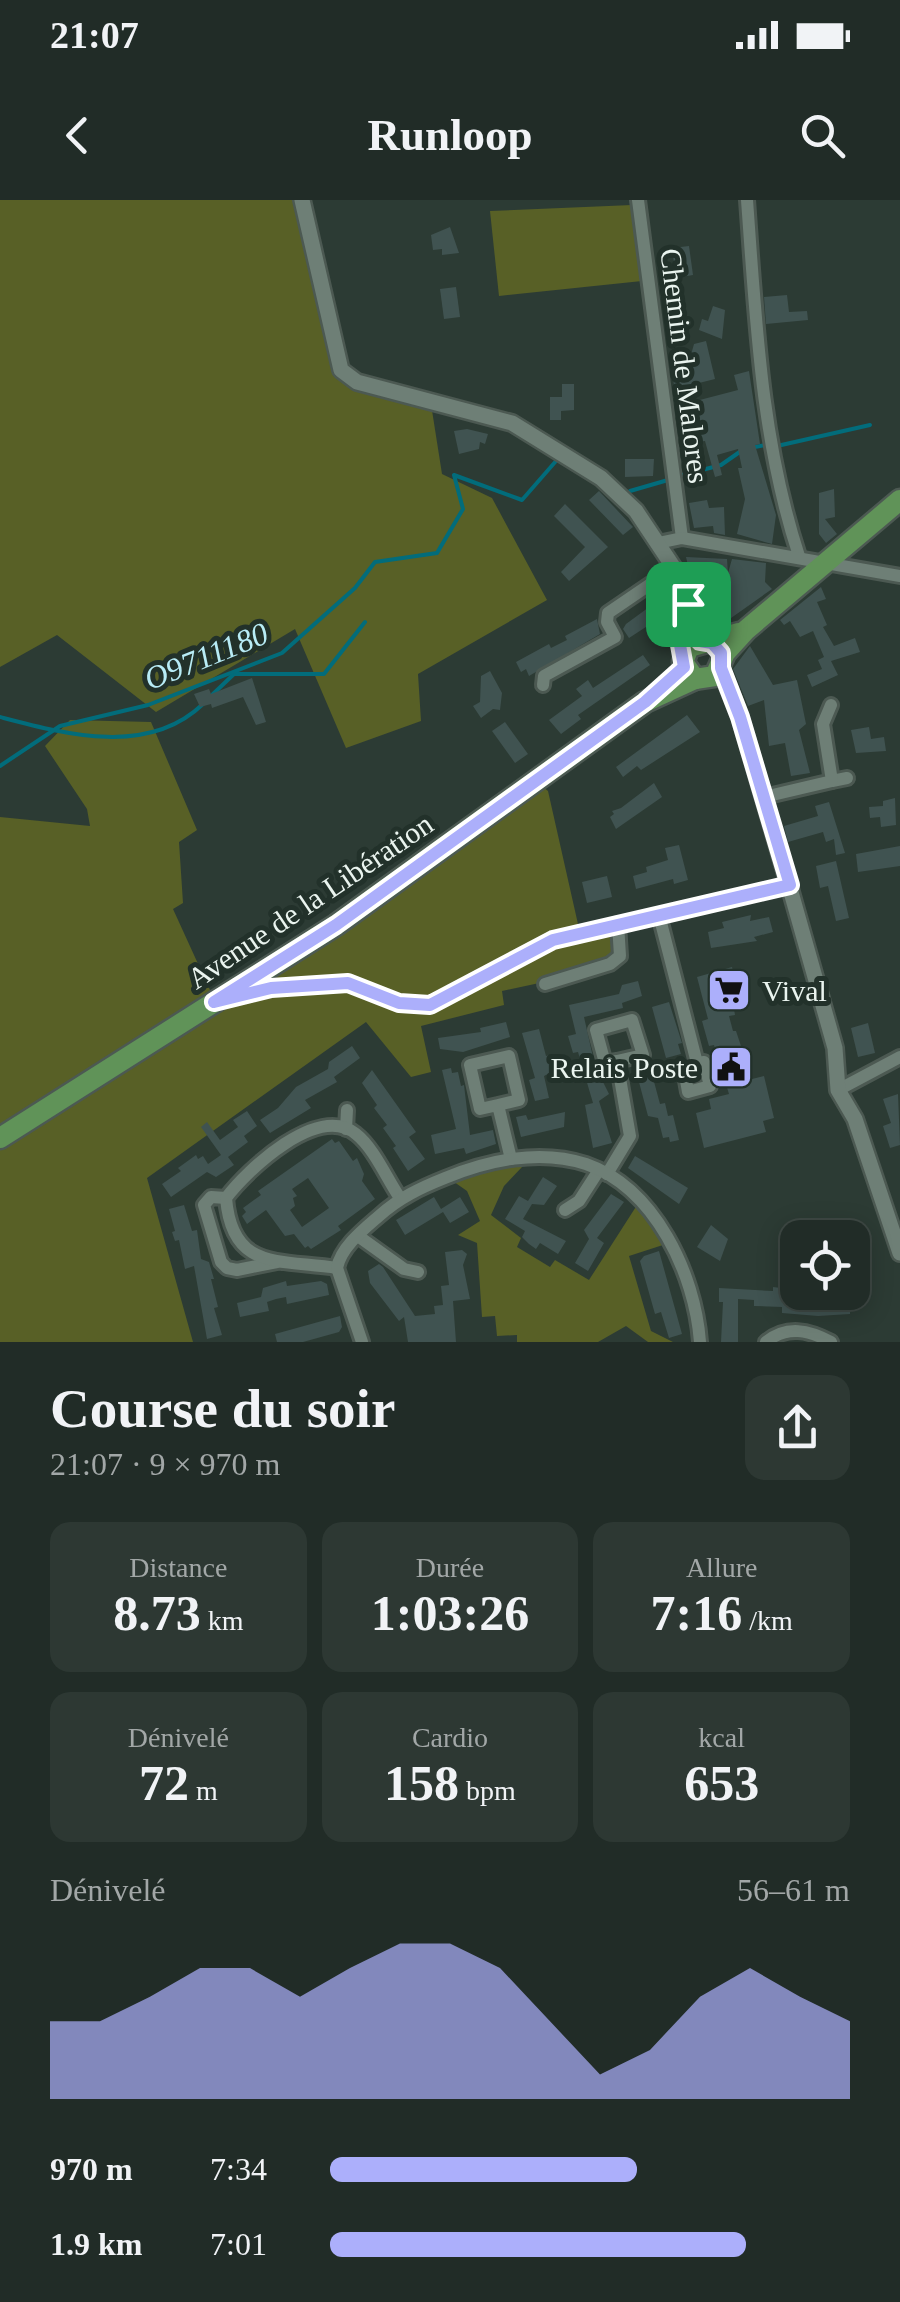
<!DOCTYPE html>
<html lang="fr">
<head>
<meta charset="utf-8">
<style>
	body { margin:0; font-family:Georgia,serif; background:#2d3833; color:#f1f3f6; height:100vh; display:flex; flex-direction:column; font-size:38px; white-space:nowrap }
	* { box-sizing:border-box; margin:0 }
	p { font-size:32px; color:#a2a7a7 }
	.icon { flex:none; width:55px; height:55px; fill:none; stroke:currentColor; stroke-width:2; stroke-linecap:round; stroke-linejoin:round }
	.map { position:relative; height:1142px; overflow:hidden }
	.panel { display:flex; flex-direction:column; background:#212c27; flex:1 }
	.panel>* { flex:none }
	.buttons { position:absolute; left:780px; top:1020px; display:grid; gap:20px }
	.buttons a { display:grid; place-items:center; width:90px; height:90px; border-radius:20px; background:#212c27; box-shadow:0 5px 25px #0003,0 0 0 2px #3e4844; font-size:50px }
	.pin { position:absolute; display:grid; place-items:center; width:85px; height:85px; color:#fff; margin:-42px; border-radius:20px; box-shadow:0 5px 15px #0006 }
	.round { display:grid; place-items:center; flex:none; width:105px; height:105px; border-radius:20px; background:#2d3833 }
	.summary { display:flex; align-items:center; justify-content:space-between; height:170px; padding:0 50px }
	h1 { font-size:55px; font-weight:700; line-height:75px }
	.stats { display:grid; grid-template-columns:repeat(3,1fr); gap:15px; height:170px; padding:10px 50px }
	.stats div { display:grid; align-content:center; border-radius:20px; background:#2d3833; text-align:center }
	.stats b { font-size:50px; font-weight:700 }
	.stats small { font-size:28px; font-weight:400 }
	.stats p { font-size:28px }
	.chart { height:280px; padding:20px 50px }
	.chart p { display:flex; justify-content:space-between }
	.chart svg { width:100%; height:180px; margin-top:10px; fill:#acaffb; opacity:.7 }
	ul { padding:0 50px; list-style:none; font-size:32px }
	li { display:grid; grid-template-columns:160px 120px 1fr; align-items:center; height:75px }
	li i { height:25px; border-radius:12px; background:#acaffb }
	.status { display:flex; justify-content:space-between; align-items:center; height:70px; padding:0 50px; background:#212c27; direction:ltr }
	.status svg { height:28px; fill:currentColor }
	header { display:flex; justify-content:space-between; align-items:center; height:130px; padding:0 50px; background:#212c27; font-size:45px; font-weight:700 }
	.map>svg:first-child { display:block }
	.green { fill:#586026 }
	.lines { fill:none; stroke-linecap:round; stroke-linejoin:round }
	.stream { stroke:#026c7b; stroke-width:4 }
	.building { fill:#405351; fill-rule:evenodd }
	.minor-casing { stroke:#4c5952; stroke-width:18 }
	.tertiary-casing { stroke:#4c5952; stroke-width:20 }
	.primary-casing { stroke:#4c5952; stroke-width:25 }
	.minor { stroke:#6e7f76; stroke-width:12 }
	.tertiary { stroke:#6e7f76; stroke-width:15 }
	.primary { stroke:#609358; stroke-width:20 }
	.route-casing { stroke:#fff; stroke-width:20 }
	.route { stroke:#acaffb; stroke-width:12 }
	.labels { text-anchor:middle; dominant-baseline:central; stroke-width:10; stroke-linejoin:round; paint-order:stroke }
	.street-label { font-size:30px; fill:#eaf4ef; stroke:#22312a }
	.poi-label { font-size:30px; fill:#eaf4ef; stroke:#22312a; text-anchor:start }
	.water-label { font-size:32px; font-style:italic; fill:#b8ecf6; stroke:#22312a }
</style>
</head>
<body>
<div class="status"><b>21:07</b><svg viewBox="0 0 49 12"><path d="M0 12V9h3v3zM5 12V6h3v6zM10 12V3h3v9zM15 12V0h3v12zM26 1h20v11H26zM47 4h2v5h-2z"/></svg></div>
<header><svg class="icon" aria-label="back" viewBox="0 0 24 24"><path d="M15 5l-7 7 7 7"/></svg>Runloop<svg class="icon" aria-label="search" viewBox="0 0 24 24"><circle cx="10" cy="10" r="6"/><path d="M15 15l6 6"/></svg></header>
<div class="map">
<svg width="900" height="1142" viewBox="0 0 900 1142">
	<rect width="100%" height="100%" fill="#2c3b34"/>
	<g class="green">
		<path d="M0,0H302L341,170L431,204L442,274L492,298L547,400L418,474L421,521L346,548L295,429L156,512L57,435L0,467Z"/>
		<path d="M632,5L642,81L499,96L490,11Z"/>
		<path d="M70,520L151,522L197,630L179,642L183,703L173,709L215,801L536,581L548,591L580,733L618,724L620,756L544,782L502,791L504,805L421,826L431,872L411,877L366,822L147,978L193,1142H0V617L90,626L87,609L45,546Z"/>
		<path d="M521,959L522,967L504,986L491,1015L521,1038L517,1047L550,1067L555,1060L589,1080L639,1002L666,1044L629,1056L651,1131L673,1142H648L626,1126L598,1142H517V1135L497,1136L495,1116L482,1117L477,1043L458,1035L480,1021L467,991L447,977Z"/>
	</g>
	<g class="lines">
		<g class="stream">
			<path d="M777,246L870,225"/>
			<path d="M750,248L765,245"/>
			<path d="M683,275L721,265L741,251"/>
			<path d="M630,291L668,280"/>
			<path d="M213,494L234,474H324L365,422"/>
			<path d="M0,517C65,534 148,557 203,504"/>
			<path d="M0,566L60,526L148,505L282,453L355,388L375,362L437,353L463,309L454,275L522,300L556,261"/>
		</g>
	</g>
	<g class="building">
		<path d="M450,27L459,53L442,55V49L433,50L431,35Z"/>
		<path d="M689,46L693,75L676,78L672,48Z"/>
		<path d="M456,87L460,117L444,119L440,89Z"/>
		<path d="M787,95L789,112L807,111L808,120L766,124L764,97Z"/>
		<path d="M713,106L725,110L722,139L699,130L702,119L708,121Z"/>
		<path d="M706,141L715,179L687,186L692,202L738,190L734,175L749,171L760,244L755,245L776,315L772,344L737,334L745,299L738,268H742L738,249L717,255L722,275L715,277L705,241L681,244L673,177L691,172L689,162L694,144Z"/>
		<path d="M562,184H574V210L561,211V220H550V197H562Z"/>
		<path d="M467,229L488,234L485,244L480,242L479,249L459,254L454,231Z"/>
		<path d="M625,259H654L653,276L625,277Z"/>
		<path d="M834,289L835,317L825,319L837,334L826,343L819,334V293Z"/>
		<path d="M599,291L633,327L623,335L589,300Z"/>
		<path d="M707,300L709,308L724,307L725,335L714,333L713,326L694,328L689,303Z"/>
		<path d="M565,304L608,347L569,381L561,372L585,347L554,316Z"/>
		<path d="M686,357L727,359L728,373L732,359L766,363L765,382L772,389L724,423L694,383L706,374H690Z"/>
		<path d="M821,387L826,399L817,402L827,425L823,427L834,446L855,438L860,452L831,461L838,475L812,487L807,475L822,469L818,460L824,457L813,431L800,437L790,421L784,425L780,420Z"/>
		<path d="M671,391L676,399L675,408L629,438L623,429L626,424Z"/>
		<path d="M597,419L600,434L529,476L526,469L521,472L516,462L549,444L551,448L567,440L565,436Z"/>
		<path d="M750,446L773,485L797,480L806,524L799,530L810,573L791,576L785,543L769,546L764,500L748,506L733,469Z"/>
		<path d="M643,455L650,465L578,515L581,519L561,534L549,520L582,496L576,489L588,480L593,488Z"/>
		<path d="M490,471L502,493L500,510L493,509L481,518L473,506L480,502L481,476Z"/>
		<path d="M252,478L266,522L256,525L243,497L212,508L211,504L200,507L194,494L209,489L211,494Z"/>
		<path d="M687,515L700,532L641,570L637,566L623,577L616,567Z"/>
		<path d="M505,522L528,554L515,563L492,531Z"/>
		<path d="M869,527L871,539L884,537L886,551L856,553L851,530Z"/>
		<path d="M654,583L662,597L616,629L610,617L614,614L612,611L621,608Z"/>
		<path d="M895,598L896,625L881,627L880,617L870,618L869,607L883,606V601Z"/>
		<path d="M829,602L845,653L836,655L834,639L826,642L823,632L788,642L784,626L818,616L815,606Z"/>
		<path d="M679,645L688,680L674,684L673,679L636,689L633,676L647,672L646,667L668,660L665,648Z"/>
		<path d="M900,646V666L858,672L856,654Z"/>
		<path d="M836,661L849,718L836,721L828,686L820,688L816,666Z"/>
		<path d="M607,676L612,697L587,703L582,682Z"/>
		<path d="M751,715L750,721L769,717L773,732L754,737L757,741L711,748L708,732L724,728L722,722Z"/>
		<path d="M732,767L740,800L733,803L735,815L729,816L733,831H736L752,879L764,876L774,918L763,921L766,932L704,948L696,913L711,909L709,899L729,894L714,845L709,846L702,821L708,819L697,777Z"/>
		<path d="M638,781L642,796L622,803L623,808L584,817L595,866L609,894L599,901L612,943L593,948L585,905L593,903L578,852L573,853L568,836L576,834L569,805L619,794L622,785Z"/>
		<path d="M669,802L682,843L678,844L681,854L666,858L652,807Z"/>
		<path d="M506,822L510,837L463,852L440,849L438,838L481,832L480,828Z"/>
		<path d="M868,823L875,853L858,857L851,828Z"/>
		<path d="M539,829L546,856L553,854L557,869L544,876L549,898L535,901L529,880L535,878L522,833Z"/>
		<path d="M352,846L360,858L334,877L337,882L305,900L311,908L270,933L260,920L278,908L296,887L328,869L329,862Z"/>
		<path d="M649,863L660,904L665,903L668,916L673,915L679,940L670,942L669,937L663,938L658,918L648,916L635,867Z"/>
		<path d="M451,868L452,873L458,872L461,886L464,885L470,935L493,930L496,944L466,954L464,948L435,954L431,935L456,929L442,870Z"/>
		<path d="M372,870L416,932L409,937L425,959L408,971L393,948L396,946L383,928L387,925L374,908L377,905L362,883Z"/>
		<path d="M898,894L900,945L890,948L883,926L891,923L883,899Z"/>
		<path d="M247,911L257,926L244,936L248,942L228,957L234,965L216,977L207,972L171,997L162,984L181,971L178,968L196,955L198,959L203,956L208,964L221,955L201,927L207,922L220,940L238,927L233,920Z"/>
		<path d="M565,912L564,927L521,937L516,917L526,915L528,920Z"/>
		<path d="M332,939L335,943L339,941L353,961L357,958L364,974L362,981L375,999L338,1026L341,1030L311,1049L308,1046L305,1048L294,1034L285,1036L266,1010L247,1024L242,1016L246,1012L243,1008L261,995L258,991ZM308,978L329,1008L302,1027L290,1010L295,1006L293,998L297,996L292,989Z"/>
		<path d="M635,956L688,988L679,1004L628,968Z"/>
		<path d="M543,977L557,986L544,1005L532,1004L523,1019L566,1041L558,1054L540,1043L536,1049L529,1044L522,1037L525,1031L505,1019L519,996L528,1001Z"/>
		<path d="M611,994L624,1002L597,1038L604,1043L588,1071L575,1063L589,1039L584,1030Z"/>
		<path d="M434,997L441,1009L460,997L469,1012L450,1023L443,1012L405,1035L396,1020Z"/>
		<path d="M184,1005L192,1031L197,1030L201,1059L209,1062L214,1079H211L218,1107L214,1108L222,1135L207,1139L194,1066L185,1069L179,1040L175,1041L172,1032L175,1031L169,1009Z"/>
		<path d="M711,1025L728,1039L720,1061L697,1047Z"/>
		<path d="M462,1050L467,1054L463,1065L470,1099L453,1101L456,1142H408L404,1117L399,1121L370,1083L368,1071L379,1064L383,1067L415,1116L435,1114L434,1106L443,1105L441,1086L449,1085L445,1052Z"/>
		<path d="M659,1051L682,1134L669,1138L661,1112L655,1114L640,1061L644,1056Z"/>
		<path d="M286,1081L287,1086L321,1081L327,1084L329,1095L287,1104L286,1097L276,1099L267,1102L269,1111L240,1117L237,1103L261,1097L263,1088Z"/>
		<path d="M773,1087L789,1089V1094H809V1098L818,1101L854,1095V1104H850V1114L818,1116L782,1113V1107L754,1106V1100L738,1099V1142H721L723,1102H719V1088L773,1091Z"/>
		<path d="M340,1116L342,1127L339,1132L303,1142H277L275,1134Z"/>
	</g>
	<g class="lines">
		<g class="minor-casing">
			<g id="minor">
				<path d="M638,0L682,338"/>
				<path d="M747,0C756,121 761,240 799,356"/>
				<path d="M658,343L682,338L900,376"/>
				<path d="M543,485L544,476L615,437L607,422L608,413L674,368"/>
				<path d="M832,581L847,578"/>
				<path d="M764,597L832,581L823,524L831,505"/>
				<path d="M659,715L697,863L685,875L688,892L710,886L704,862L697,863"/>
				<path d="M545,784L610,764L620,756L618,724"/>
				<path d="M232,798L271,788L348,783L399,803L430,805L553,740L789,685"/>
				<path d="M838,890L900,857"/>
				<path d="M498,905L519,900L509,856L470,865L480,909L498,905L511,959"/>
				<path d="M346,929L347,910"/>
				<path d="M607,974L630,936L617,861L643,855L632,820L596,830L605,863L617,861"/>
				<path d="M226,998L211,997L204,1005L221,1062L227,1068L237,1070L277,1062"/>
				<path d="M565,1010L579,1001L599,970"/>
				<path d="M358,1036L404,1069L418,1072"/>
				<path d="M337,1068C279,1059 232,1071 226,998C247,970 318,903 356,934C374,948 387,979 400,998"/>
				<path d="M362,1142L337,1068C341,1047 364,1029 379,1016C399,998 420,988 445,978C488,960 540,949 586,964C655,988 695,1074 700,1142"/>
				<path d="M766,1142C787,1125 809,1130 831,1142"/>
			</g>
		</g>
		<g class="tertiary-casing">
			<g id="tertiary">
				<path d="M302,0L341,170L357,182L512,223L601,278L636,311L674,368L687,393L690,429L700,441"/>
				<path d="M684,454L678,434L685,412"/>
				<path d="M721,469L740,517L789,685L835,848L838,890L855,919L900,1053"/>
			</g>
		</g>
		<g class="primary-casing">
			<g id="primary">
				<path d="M695,479L683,462L689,447L739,433"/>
				<path d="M0,938L336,725L645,502L695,479L715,476L725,453L746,430L900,300"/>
			</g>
		</g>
		<use href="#minor" class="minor"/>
		<use href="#tertiary" class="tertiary"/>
		<use href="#primary" class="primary"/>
	</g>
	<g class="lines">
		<g class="route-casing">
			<path id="route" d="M688,404L689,425L700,441L712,443L721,453V468L740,517L790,685L553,740L430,805L399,803L348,783L271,788L214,802L336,725L645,502L684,467L678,434Z"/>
		</g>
		<use href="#route" class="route"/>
	</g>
	<defs>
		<g id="supermarket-square" transform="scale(2.25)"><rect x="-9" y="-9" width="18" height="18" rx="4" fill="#acaffb" stroke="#22312a"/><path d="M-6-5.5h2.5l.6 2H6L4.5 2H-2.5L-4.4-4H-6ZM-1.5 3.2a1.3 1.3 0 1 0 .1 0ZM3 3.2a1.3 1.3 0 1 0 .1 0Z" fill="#111"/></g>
		<g id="civic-square" transform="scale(2.25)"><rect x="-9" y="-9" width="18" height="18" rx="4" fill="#acaffb" stroke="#22312a"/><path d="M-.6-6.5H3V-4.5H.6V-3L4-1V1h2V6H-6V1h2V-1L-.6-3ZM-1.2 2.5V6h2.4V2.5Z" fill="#111"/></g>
	</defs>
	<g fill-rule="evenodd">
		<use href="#supermarket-square" x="729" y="790"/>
		<use href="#civic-square" x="731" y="867"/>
	</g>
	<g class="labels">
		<g class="street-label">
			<text transform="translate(685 166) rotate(83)">Chemin de Malores</text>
			<text transform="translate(310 701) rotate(-34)">Avenue de la Libération</text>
		</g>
		<g class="poi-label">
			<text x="762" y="790">Vival</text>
			<text x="698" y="867" text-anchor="end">Relais Poste</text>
		</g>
		<g class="water-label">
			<text transform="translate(206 456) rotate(-22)">O9711180</text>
		</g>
	</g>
</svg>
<div class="buttons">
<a><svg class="icon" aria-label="locate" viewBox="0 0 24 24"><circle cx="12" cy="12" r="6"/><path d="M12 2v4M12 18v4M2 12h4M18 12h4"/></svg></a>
</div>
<div class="pin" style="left:688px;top:404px;background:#1e9e55"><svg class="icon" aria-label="arrive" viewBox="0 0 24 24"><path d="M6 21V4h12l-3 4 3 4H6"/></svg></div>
</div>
<section class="panel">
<div class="summary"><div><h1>Course du soir</h1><p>21:07 · 9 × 970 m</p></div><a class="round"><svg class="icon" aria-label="share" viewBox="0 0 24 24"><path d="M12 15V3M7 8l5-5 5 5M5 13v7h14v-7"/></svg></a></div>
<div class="stats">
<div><p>Distance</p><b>8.73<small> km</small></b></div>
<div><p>Durée</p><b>1:03:26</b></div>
<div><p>Allure</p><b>7:16<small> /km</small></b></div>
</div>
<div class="stats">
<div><p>Dénivelé</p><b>72<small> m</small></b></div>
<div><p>Cardio</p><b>158<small> bpm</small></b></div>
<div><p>kcal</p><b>653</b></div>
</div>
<div class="chart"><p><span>Dénivelé</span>56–61 m</p>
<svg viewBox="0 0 160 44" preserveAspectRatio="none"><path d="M0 44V25L10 25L20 19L30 12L40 12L50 19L60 12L70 6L80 6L90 12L100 25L110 38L120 32L130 19L140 12L150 19L160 25V44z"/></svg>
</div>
<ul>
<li><b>970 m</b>7:34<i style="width:59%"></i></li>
<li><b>1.9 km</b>7:01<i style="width:80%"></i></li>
</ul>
</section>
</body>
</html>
